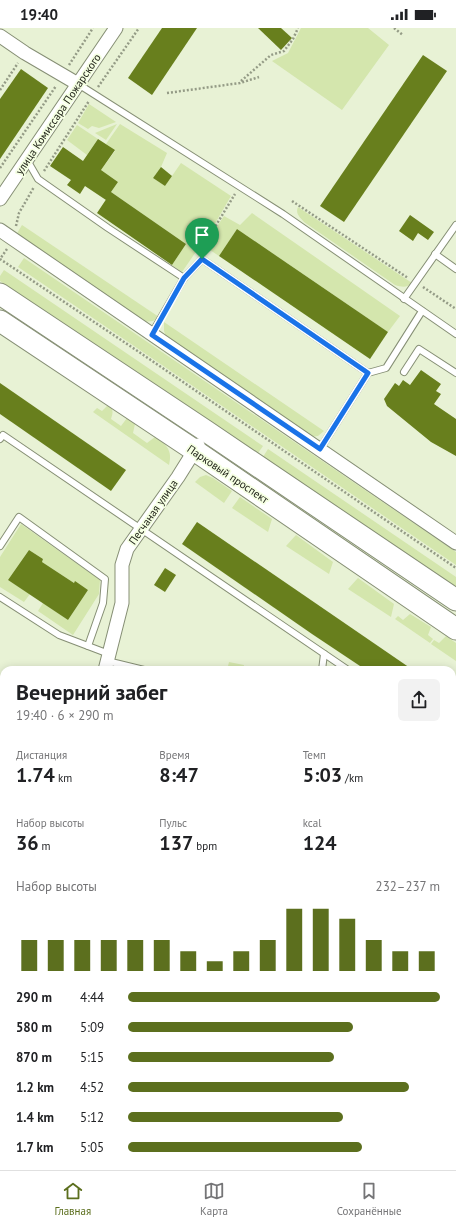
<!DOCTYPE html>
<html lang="ru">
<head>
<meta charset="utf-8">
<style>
	body { margin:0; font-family:"PT Sans",sans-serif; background:#f2f2f2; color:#202124; height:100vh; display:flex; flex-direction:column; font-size:15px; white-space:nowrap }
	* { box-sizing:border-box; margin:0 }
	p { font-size:13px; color:#757577 }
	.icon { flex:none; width:22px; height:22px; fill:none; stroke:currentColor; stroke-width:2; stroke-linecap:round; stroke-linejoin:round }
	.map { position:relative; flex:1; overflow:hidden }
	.side { position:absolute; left:0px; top:638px; width:456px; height:504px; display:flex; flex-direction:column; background:#fff; border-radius:12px 12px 0 0; box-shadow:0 2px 10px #0003 }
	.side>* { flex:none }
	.pin { position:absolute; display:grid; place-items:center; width:34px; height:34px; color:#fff; margin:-41px -17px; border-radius:50% 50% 50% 0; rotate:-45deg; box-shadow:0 0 4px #0007 }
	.pin .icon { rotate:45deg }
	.round { display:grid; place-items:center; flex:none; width:42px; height:42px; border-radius:6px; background:#f2f2f2 }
	.overview { display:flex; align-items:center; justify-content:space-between; height:68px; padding:0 16px }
	h1 { font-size:22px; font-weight:700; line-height:30px }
	.metrics { display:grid; grid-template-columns:repeat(3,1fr); gap:6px; height:68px; padding:4px 16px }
	.metrics div { display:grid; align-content:center }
	.metrics b { font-size:20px; font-weight:700 }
	.metrics small { font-size:11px; font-weight:400 }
	.metrics p { font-size:11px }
	.chart { height:112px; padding:8px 16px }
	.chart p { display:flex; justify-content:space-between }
	.chart svg { width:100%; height:72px; margin-top:4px; stroke:#5c6f1e; stroke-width:6 }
	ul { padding:0 16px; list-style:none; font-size:13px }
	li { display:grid; grid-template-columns:64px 48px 1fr; align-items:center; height:30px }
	li i { height:10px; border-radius:5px; background:#5c6f1e }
	.status { display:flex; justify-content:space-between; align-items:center; height:28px; padding:0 20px; background:#fff; direction:ltr }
	.status svg { height:11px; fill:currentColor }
	.tab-bar { display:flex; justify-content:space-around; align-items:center; height:56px; border-top:1px solid #e0e0e0; background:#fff; font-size:11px; color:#757577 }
	.tab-bar a { display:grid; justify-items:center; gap:2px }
	.tab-bar .on { color:#5c6f1e }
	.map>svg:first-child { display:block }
	.green { fill:#d4e6ad }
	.building { fill:#687f1d }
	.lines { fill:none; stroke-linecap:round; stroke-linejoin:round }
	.lane-casing { stroke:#868f75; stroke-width:8 }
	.street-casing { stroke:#868f75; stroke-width:15 }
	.primary-casing { stroke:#868f75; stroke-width:23 }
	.path { stroke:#949b86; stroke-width:2.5; stroke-dasharray:2 2; stroke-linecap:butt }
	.lane { stroke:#fff; stroke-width:6 }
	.street { stroke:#fff; stroke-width:13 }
	.primary { stroke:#fff; stroke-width:21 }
	.route-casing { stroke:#fff; stroke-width:8 }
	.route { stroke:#1a73e8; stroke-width:5 }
	.labels { text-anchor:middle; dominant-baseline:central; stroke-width:3.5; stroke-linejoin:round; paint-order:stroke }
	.street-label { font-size:11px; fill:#202319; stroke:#f5ffe2 }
</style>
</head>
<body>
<div class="status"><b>19:40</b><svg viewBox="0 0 49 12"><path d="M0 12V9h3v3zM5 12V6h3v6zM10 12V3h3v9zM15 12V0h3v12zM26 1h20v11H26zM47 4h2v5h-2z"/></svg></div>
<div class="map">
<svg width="456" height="1142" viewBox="0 0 456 1142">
	<rect width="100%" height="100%" fill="#e8f2d5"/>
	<g class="green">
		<path d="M301,0H368L389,17L342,82L272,33L288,25Z"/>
		<path d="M89,76L116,94L99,100L92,98L88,101L78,95Z"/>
		<path d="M117,96L106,112L95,105Z"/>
		<path d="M120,96L167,125L161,139L153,150L165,158L181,135L231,168L213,199L182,244L172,237L186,216L111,164L118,154L101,142L115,123L106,116Z"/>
		<path d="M77,97L98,111L87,127L67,112Z"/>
		<path d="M298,179L412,255C407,260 402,259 395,257L304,194C300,189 295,186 298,179Z"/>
		<path d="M252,185L400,288L388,304L237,201L219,228L204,218L224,188L240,197Z"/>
		<path d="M22,197L159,289L153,293L144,294L16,207Z"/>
		<path d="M24,230L456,524V537L18,239Z"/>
		<path d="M4,242L263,418L256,428L0,253V248Z"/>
		<path d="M164,294L324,403L318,408L311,409L167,311L164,303Z"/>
		<path d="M108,377C114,381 113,385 111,391L121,398L127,390L135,396L133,405L147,415L155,409C166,416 173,422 169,437L93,384L97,380L102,383Z"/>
		<path d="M268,421L456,549V565L261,432Z"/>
		<path d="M206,447L213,450L232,463L224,475L195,454L200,449Z"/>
		<path d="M240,469L272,491L268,504L232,480Z"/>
		<path d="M21,496L100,552L99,566L73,607L38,583L43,575L68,592L88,562L75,554L74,555L42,534L43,531L29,522L8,552L30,566L24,574L0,559V529Z"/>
		<path d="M296,507L333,534L329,546L286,518Z"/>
		<path d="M358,550L394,576L391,589L348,561Z"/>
		<path d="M410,586L431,599L428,607L433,611L430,615L395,591L398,588L403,592Z"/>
		<path d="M446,608L456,615V633L431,616L434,612L439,615Z"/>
		<path d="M229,634L244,637L243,642H227Z"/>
		<path d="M0,726L4,729V773L0,769Z"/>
		<path d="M452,984L456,986V1011L452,1008Z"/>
	</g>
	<g class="building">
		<path d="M162,0H197L152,67L128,50Z"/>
		<path d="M258,0H281L292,10L281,22Z"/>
		<path d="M423,27L447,43L344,194L320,178Z"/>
		<path d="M21,41L48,60L0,131V71Z"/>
		<path d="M98,111L115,122L101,142L118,154L111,164L186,216L172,237L97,185L109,167L106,172L85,158L80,166L67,157L71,152L50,138L63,119L83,133Z"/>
		<path d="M161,139L172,148L165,158L153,150Z"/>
		<path d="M410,187L434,204L428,212L418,205L413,213L399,203Z"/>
		<path d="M237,201L388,304L370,331L219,228Z"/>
		<path d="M421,342L441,356L436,363L441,366L434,376L456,391V428L431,414L387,378L384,371L395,355L399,358L403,352L410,357Z"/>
		<path d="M0,355L126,442L111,463L0,386Z"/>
		<path d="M197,494L413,642H366L312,606L182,516Z"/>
		<path d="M29,522L43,531L42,534L74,555L75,553L88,562L68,592L8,552Z"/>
		<path d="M165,540L176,547L165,564L154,557Z"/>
	</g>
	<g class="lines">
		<g class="lane-casing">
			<g id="lane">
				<path d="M78,56L283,186L456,306"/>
				<path d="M27,132L38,151L108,200L184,250L151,307"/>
				<path d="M435,226L456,241"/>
				<path d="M184,250L202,231L368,345L320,421"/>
				<path d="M404,271L456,197"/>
				<path d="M404,344L419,321L456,345"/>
				<path d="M368,345L386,340L422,283"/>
				<path d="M0,411L3,407L348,642"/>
				<path d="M0,518L19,489L105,551L103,575L88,618"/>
				<path d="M0,569L59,607L109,626"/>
				<path d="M107,633L144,642"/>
				<path d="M322,642L324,626"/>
				<path d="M0,674L4,677"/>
				<path d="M452,714L456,717"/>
				<path d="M0,780L4,784"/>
				<path d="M0,803H4"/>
				<path d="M452,888L456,890"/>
				<path d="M452,1092L456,1095"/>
			</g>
		</g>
		<g class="street-casing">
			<g id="street">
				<path d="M0,8L25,25L78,56"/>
				<path d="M0,171L116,0"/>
				<path d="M0,202L456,515"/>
				<path d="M105,642L122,575V537L127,521L178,449L198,417"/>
				<path d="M0,872L4,867"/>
			</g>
		</g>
		<g class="primary-casing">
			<g id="primary">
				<path d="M0,266L206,403L456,572"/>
				<path d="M0,293L194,422L456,601"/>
			</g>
		</g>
		<g class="path">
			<path d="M394,0L403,7"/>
			<path d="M69,37L93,0"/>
			<path d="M241,53L271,27L284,23L293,11L298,0"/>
			<path d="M98,59L139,0"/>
			<path d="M0,62L18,35"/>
			<path d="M167,65L240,55L259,49"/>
			<path d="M0,140L56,58"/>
			<path d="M44,143L89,73"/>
			<path d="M292,173L408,250"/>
			<path d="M16,198L19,185L34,159"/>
			<path d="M7,221L0,231L139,324L456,540"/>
			<path d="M201,222L235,166"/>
			<path d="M423,259L456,281"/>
			<path d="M452,1015L456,1017"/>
		</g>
		<use href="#lane" class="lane"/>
		<use href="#street" class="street"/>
		<use href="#primary" class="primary"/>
	</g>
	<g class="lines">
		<g class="route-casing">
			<path id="route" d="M202,231L368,345L320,421L152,307L184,250Z"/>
		</g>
		<use href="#route" class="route"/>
	</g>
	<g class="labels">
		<g class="street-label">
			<text transform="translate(58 86) rotate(-56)">улица Комиссара Пожарского</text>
			<text transform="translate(228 446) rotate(34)">Парковый проспект</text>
			<text transform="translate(153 484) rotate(-55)">Песчаная улица</text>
		</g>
	</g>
</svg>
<div class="pin" style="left:202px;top:231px;background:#1e9e55"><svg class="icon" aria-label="arrive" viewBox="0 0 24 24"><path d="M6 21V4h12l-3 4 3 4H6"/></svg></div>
<section class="side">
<div class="overview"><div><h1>Вечерний забег</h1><p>19:40 · 6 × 290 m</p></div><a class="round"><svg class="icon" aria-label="share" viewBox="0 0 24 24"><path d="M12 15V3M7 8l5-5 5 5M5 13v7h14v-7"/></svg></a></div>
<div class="metrics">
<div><p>Дистанция</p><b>1.74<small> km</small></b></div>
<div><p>Время</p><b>8:47</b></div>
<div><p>Темп</p><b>5:03<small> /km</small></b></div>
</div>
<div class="metrics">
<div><p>Набор высоты</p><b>36<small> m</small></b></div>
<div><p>Пульс</p><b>137<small> bpm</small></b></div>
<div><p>kcal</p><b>124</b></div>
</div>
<div class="chart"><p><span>Набор высоты</span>232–237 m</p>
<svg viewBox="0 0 160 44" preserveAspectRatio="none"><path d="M5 44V25M15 44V25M25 44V25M35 44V25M45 44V25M55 44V25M65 44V32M75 44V38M85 44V32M95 44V25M105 44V6M115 44V6M125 44V12M135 44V25M145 44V32M155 44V32"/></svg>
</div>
<ul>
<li><b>290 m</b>4:44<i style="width:100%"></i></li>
<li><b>580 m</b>5:09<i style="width:72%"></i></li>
<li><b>870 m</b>5:15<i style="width:66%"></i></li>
<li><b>1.2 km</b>4:52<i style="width:90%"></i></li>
<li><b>1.4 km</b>5:12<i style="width:69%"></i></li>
<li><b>1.7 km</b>5:05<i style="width:75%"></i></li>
</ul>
</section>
</div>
<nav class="tab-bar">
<a class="on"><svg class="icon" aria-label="home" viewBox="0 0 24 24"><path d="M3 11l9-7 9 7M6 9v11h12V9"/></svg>Главная</a>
<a><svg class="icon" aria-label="map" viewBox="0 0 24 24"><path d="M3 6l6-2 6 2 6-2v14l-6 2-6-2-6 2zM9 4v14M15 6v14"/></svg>Карта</a>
<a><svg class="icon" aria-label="saved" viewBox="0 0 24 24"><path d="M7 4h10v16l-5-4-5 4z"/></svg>Сохранённые</a>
</nav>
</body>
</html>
